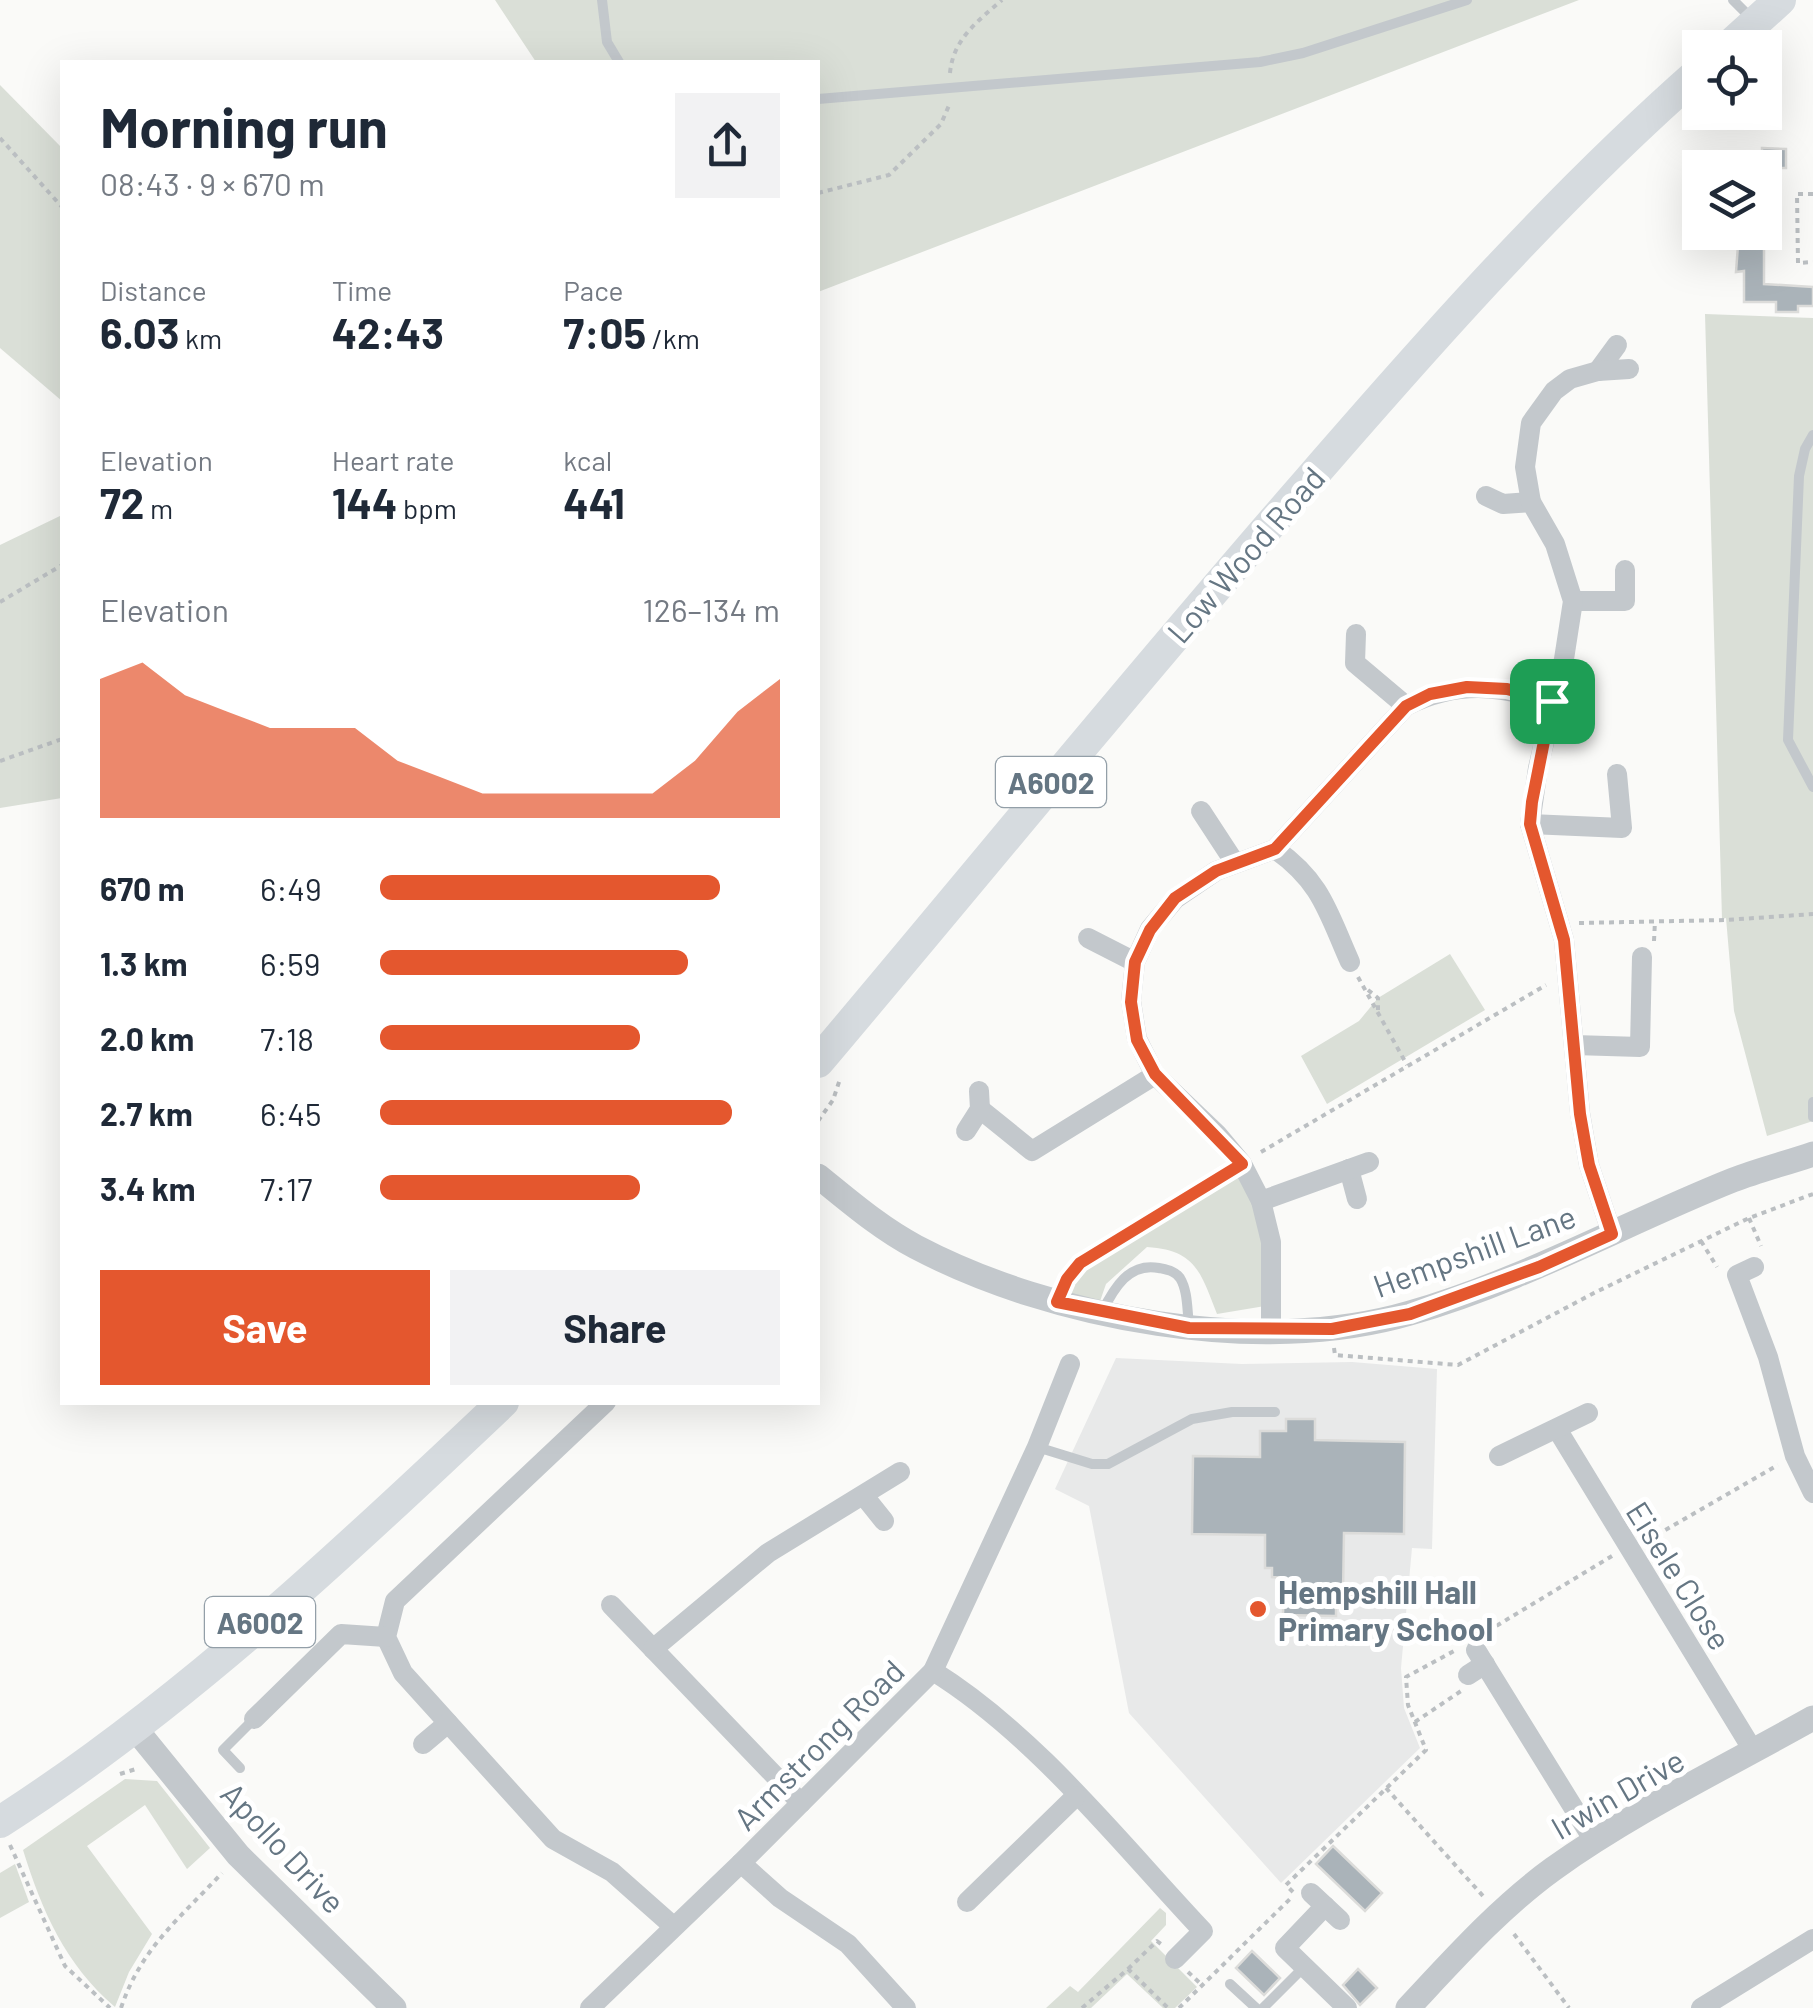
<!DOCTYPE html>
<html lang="en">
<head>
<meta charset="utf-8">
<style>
	body { margin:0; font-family:Barlow,sans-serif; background:#f2f2f3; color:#1f2937; height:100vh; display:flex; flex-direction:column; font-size:38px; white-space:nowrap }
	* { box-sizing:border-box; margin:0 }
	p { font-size:32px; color:#747a83 }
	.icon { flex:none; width:55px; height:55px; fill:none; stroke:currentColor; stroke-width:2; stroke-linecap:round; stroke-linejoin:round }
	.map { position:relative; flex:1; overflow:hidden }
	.sheet { position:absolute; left:60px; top:60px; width:760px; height:1345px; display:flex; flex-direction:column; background:#fff; border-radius:0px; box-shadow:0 10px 40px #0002 }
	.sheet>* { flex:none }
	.fabs { position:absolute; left:1682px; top:30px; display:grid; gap:20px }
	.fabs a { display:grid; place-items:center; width:100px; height:100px; border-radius:0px; background:#fff; box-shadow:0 10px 40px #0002; font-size:50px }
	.pin { position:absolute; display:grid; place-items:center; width:85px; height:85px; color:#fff; margin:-42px; border-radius:20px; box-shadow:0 5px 15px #0006 }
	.round { display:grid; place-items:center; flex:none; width:105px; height:105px; border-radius:0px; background:#f2f2f3 }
	.overview { display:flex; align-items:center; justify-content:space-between; height:170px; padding:0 40px }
	h1 { font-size:55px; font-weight:700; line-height:75px }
	.figures { display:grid; grid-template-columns:repeat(3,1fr); gap:15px; height:170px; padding:10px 40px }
	.figures div { display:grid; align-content:center }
	.figures b { font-size:42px; font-weight:700 }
	.figures small { font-size:28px; font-weight:400 }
	.figures p { font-size:28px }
	.chart { height:280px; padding:20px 40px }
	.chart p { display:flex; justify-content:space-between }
	.chart svg { width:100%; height:180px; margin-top:10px; fill:#e4572e; opacity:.7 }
	.action { display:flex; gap:20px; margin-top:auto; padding:20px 40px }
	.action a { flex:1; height:115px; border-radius:0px; background:#e4572e; color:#fff; font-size:40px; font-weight:700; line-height:115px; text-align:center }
	.action a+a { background:#f2f2f3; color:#1f2937 }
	ul { padding:0 40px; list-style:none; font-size:32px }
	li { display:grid; grid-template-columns:160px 120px 1fr; align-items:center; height:75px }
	li i { height:25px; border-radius:12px; background:#e4572e }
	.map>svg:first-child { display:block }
	.built { fill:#e8e9e9 }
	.green { fill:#dadfd7 }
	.building { fill:#aab3b9; stroke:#dcdcda; stroke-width:2.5 }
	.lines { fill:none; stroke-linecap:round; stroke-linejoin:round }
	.path { stroke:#bbbfc2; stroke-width:4; stroke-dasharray:5 5; stroke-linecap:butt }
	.service { stroke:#c3c8cc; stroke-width:10 }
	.minor { stroke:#c3c8cc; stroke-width:20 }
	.tertiary { stroke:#c3c8cc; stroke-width:25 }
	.primary { stroke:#d6dbdf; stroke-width:32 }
	.route-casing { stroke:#fff; stroke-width:20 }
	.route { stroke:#e4572e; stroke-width:12 }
	.poi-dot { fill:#e4572e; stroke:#fff; stroke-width:4 }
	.labels { text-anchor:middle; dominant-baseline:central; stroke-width:10; stroke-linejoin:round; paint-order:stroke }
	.shield { fill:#fff; stroke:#939fa8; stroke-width:2.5 }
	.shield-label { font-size:30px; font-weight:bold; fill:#657683 }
	.street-label { font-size:32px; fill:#657683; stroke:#fff }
	.poi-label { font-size:32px; font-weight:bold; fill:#657683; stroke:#fff; text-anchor:start }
</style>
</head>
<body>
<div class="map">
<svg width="1813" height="2008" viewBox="0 0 1813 2008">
	<rect width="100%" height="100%" fill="#fafaf8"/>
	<path class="built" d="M1116,1358L1242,1364L1352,1362L1437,1369L1432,1549L1412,1548L1401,1668L1404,1708L1420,1748L1281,1883L1129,1713L1089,1506L1055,1489Z"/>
	<g class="green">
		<path d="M495,0H1579L818,292V62H536Z"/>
		<path d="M0,85L62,148V401L0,348Z"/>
		<path d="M1705,314L1813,318V1121L1767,1136L1734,1011L1726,918L1722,919Z"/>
		<path d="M62,515V798L0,808V545Z"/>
		<path d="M1450,954L1485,1010L1327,1104L1301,1056L1359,1021L1378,998Z"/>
		<path d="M1242,1164L1261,1201L1265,1306L1217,1314C1201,1273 1196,1250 1147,1247L1106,1284L1098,1307L1057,1302L1067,1279L1079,1263Z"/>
		<path d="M125,1779L157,1781L210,1848L187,1869L145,1805L87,1846L152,1934L129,1972L115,2007C65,1964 42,1911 23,1850Z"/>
		<path d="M15,1864L29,1902L0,1918V1873Z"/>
		<path d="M1160,1908L1166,1913V1925L1151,1941L1197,1987L1175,2008H1163L1127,1974L1091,2008H1046L1070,1986L1078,1992Z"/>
	</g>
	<g class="building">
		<path d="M1762,148L1786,149V168H1762Z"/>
		<path d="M1739,232H1764V284L1813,287V306H1798V312H1776V302H1744V271L1736,272Z"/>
		<path d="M1286,1419H1315V1440L1405,1442L1404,1534L1344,1533L1343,1595H1336V1616L1283,1615L1284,1578L1272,1577V1568H1265V1535L1192,1534L1193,1456L1260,1457V1431H1286Z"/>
		<path d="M1333,1846L1382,1893L1365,1911L1316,1864Z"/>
		<path d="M1252,1951L1280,1978L1264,1995L1236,1968Z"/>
		<path d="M1358,1969L1377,1988L1360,2005L1343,1985Z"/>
	</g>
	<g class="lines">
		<g class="path">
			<path d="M950,73C953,39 978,21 1002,0"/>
			<path d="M0,138L62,207"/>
			<path d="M818,193L889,175L941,124L950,103"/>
			<path d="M1813,194H1797L1798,263L1813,262"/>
			<path d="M0,602L62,565"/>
			<path d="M0,761L62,739"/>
			<path d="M1579,923L1726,920L1813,914"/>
			<path d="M1654,941L1655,921"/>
			<path d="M1358,977L1407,1065"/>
			<path d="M1368,990L1378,998V1010"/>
			<path d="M818,1121L833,1100L840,1079"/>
			<path d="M1261,1152L1546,985"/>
			<path d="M1749,1218L1761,1246"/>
			<path d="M1701,1241L1717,1267"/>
			<path d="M1066,1281C1095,1236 1179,1208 1224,1177"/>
			<path d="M1334,1348L1335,1355L1458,1365L1594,1293L1749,1218L1813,1194"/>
			<path d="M1648,1540L1778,1465"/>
			<path d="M1488,1631L1612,1556"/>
			<path d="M1415,1722L1461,1691"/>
			<path d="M120,1774L139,1768"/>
			<path d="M1386,1788L1483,1896"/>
			<path d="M10,1845L65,1966L110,2008"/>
			<path d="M1293,1892L1286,1885L1426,1750L1408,1705L1406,1677L1454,1651"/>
			<path d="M1514,1934L1569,2008"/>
			<path d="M1128,1969L1157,1941L1161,1944"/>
			<path d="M1188,1972L1202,1985"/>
			<path d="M121,2008C141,1948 180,1918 222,1873"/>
			<path d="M1082,2008L1128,1969L1168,2008"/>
			<path d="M1179,2008L1291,1898"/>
		</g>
		<g class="service">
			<path d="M602,0L607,42L619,62"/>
			<path d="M1733,0L1751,18"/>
			<path d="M818,99L1260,62L1303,53L1467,0"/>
			<path d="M1813,435L1805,449L1799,476L1788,740L1813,787"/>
			<path d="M1813,1102V1117"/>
			<path d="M1102,1312C1114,1288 1129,1262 1159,1268C1168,1270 1175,1271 1180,1278C1188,1291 1187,1310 1189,1325"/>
			<path d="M1037,1447L1092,1464H1108L1192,1419L1232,1412H1275"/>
			<path d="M240,1768L223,1750L254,1719"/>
			<path d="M1230,1984L1256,2008"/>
			<path d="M1263,2008L1305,1966"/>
		</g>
		<g class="minor">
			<path d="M1598,371L1617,345"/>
			<path d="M1486,496L1503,504L1531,502"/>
			<path d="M1573,601H1625V570"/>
			<path d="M1356,634L1355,663L1406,706"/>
			<path d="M1201,811L1235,863"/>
			<path d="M1530,824L1622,828L1617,774"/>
			<path d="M1275,849C1322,882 1328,913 1350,962"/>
			<path d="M1088,938L1135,962"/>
			<path d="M1574,1045L1640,1047L1642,957"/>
			<path d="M980,1109L1032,1151L1155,1075"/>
			<path d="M966,1131L980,1109L979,1091"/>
			<path d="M1349,1169L1357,1199"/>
			<path d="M1261,1201L1369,1162"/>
			<path d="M1612,1234L1589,1165L1580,1113L1564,940L1530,824L1538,768L1564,659L1573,601L1555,544L1531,502L1525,467L1531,423L1554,391L1570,379L1598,371L1629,369"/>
			<path d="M1754,1267L1737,1275L1768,1357L1795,1456L1813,1493"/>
			<path d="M1271,1329V1242L1261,1201L1242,1164L1217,1134L1155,1075L1137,1039L1131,1001L1135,962L1150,929L1175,899L1216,871L1275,849L1406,706C1459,680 1497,686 1552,701"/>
			<path d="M606,1402L395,1601L386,1637L403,1673L553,1839L612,1872L673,1926"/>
			<path d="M1557,1429L1754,1752"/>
			<path d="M1499,1456L1588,1413"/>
			<path d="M864,1496L884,1521"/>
			<path d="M611,1605L801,1803"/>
			<path d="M653,1649L768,1553L900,1472"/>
			<path d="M1476,1650L1594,1841"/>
			<path d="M933,1671C1036,1735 1120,1843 1203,1931L1175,1959"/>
			<path d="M1468,1675L1485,1664"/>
			<path d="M254,1719L341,1634L386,1637"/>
			<path d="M423,1744L448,1723"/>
			<path d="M741,1863L780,1898L848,1944L906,2008"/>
			<path d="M1311,1893L1340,1920"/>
			<path d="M967,1902L1076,1796"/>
			<path d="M1325,1906L1285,1948L1347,2008"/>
			<path d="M590,2008L741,1863L933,1671L1037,1447L1070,1364"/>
			<path d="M1701,2008L1813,1939"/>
		</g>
		<g class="tertiary">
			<path d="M818,1176C849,1201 880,1228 916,1247C1053,1319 1260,1357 1410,1313C1523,1281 1625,1223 1733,1180C1759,1170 1787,1163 1813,1154"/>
			<path d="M133,1726L238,1855L394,2008"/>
			<path d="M1408,2008C1453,1960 1499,1908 1553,1869C1634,1811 1726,1767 1813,1718"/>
		</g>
		<g class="primary">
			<path d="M1727,48L1780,0"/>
			<path d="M818,1062C982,868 1142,671 1309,480C1433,337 1558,196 1700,71"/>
			<path d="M0,1822C180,1707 348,1549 503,1402"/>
		</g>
	</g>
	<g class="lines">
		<g class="route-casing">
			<path id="route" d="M1467,687L1507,689L1552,701L1532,802L1530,824L1564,940L1580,1114L1589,1165L1612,1234L1539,1267L1410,1314L1332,1329L1189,1328L1057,1302L1067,1279L1080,1263L1242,1164L1155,1074L1137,1040L1131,1002L1135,962L1150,930L1175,898L1216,871L1275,849L1406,706L1430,694Z"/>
		</g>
		<use href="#route" class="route"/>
	</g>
	<circle class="poi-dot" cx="1258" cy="1609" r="10"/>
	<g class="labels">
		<g class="shield">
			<rect x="996" y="757" width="110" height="50" rx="8"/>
			<rect x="205" y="1597" width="110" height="50" rx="8"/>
		</g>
		<g class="shield-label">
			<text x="1051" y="782">A6002</text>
			<text x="260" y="1622">A6002</text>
		</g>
		<g class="street-label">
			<text transform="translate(1245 554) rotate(-49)">Low Wood Road</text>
			<text transform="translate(1474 1250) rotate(-20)">Hempshill Lane</text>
			<text transform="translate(1680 1575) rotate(58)">Eisele Close</text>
			<text transform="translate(818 1744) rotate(-45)">Armstrong Road</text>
			<text transform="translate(1617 1793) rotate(-30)">Irwin Drive</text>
			<text transform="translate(284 1847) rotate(47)">Apollo Drive</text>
		</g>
		<g class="poi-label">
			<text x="1278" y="1591">Hempshill Hall<tspan x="1278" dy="37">Primary School</tspan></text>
		</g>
	</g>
</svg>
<div class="fabs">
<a><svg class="icon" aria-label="locate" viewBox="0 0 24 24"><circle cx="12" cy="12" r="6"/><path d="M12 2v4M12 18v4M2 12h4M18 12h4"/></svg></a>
<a><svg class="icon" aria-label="layers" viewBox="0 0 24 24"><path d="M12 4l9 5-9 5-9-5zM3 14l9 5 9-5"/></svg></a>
</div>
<div class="pin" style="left:1552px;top:701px;background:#1e9e55"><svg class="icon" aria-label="arrive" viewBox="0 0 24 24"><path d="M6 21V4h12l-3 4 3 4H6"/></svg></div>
<section class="sheet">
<div class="overview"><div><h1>Morning run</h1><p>08:43 · 9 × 670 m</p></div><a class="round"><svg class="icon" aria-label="share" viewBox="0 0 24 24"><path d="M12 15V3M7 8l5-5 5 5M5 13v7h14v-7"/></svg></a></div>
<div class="figures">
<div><p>Distance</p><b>6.03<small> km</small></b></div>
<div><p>Time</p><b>42:43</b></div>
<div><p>Pace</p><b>7:05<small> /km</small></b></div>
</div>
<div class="figures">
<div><p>Elevation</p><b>72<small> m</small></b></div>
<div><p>Heart rate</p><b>144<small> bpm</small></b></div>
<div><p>kcal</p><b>441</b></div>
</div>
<div class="chart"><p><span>Elevation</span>126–134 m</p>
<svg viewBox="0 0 160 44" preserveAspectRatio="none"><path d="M0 44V10L10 6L20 14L30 18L40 22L50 22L60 22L70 30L80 34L90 38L100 38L110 38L120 38L130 38L140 30L150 18L160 10V44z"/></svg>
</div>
<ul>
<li><b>670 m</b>6:49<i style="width:85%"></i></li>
<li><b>1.3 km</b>6:59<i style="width:77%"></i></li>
<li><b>2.0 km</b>7:18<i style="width:65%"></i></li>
<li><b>2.7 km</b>6:45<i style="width:88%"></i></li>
<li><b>3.4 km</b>7:17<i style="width:65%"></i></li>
</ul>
<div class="action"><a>Save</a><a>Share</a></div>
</section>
</div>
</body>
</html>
